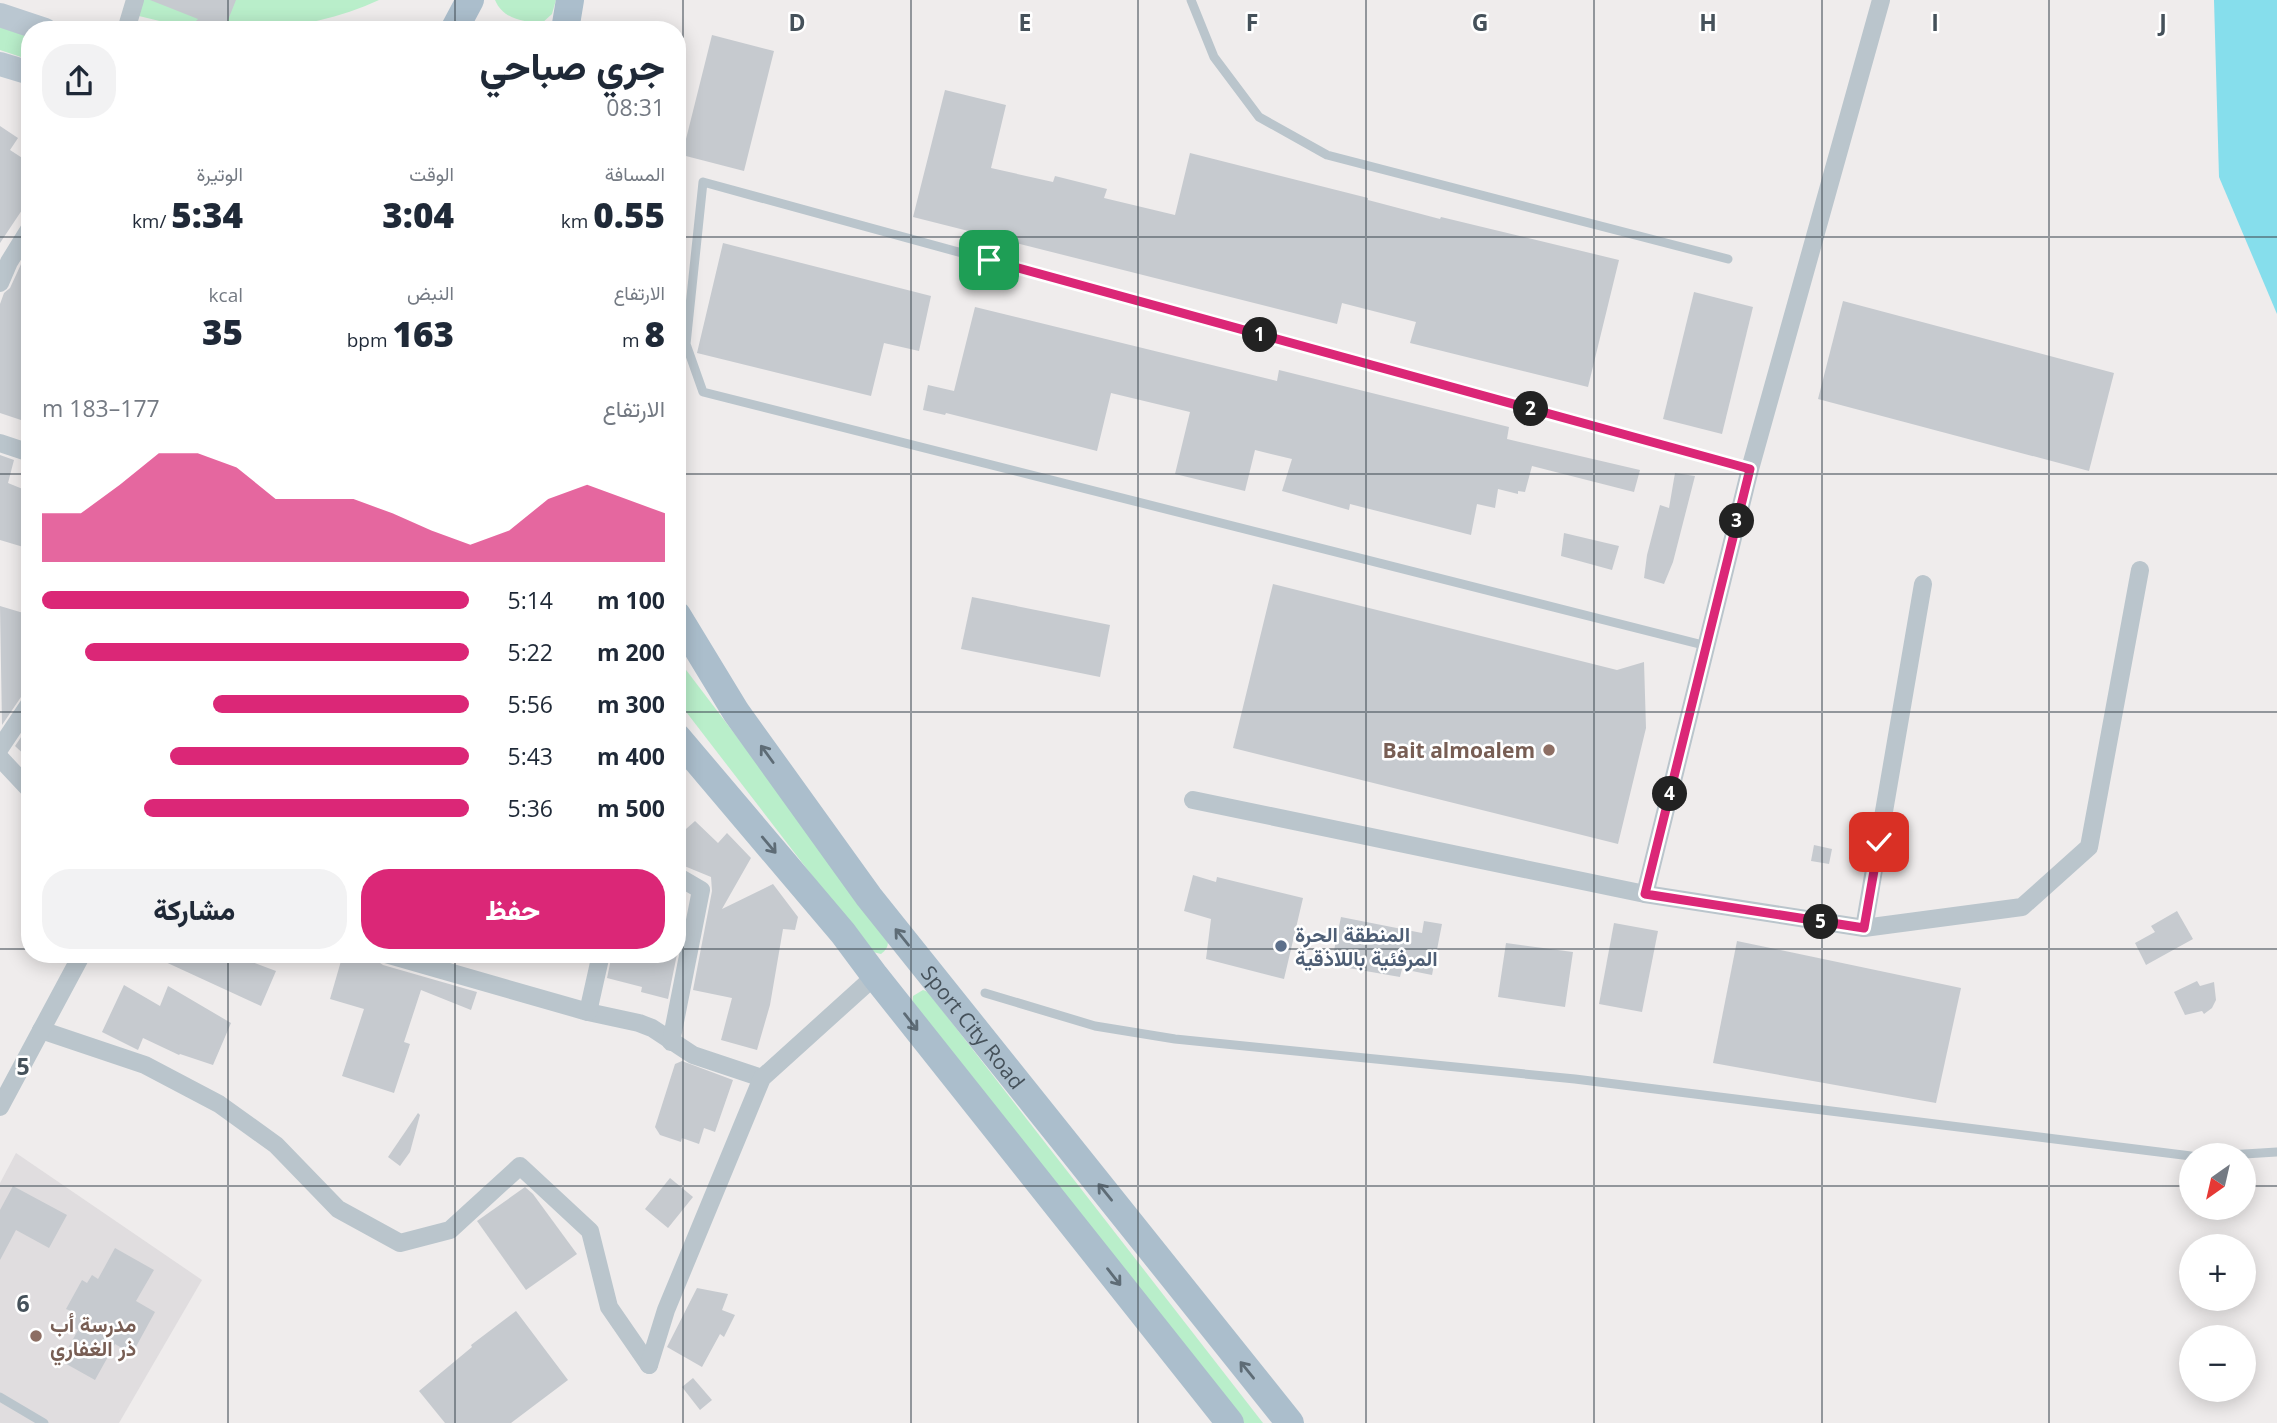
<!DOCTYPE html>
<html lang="ar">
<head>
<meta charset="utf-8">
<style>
	body { margin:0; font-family:"Open Sans",Vazirmatn,sans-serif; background:#f2f2f3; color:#1f2937; direction:rtl; height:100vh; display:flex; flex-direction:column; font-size:26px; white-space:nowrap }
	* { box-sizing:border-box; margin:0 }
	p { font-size:23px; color:#747a83 }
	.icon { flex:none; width:38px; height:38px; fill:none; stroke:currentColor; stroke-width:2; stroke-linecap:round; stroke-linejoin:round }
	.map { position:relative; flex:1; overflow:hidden; direction:ltr }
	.drawer { position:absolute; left:21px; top:21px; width:665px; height:942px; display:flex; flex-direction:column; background:#fff; border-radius:28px; box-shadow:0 4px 18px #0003; direction:rtl }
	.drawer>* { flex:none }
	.needle { width:46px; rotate:214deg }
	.controls { position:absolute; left:2179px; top:1143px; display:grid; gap:14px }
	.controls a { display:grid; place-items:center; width:77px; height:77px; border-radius:50%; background:#fff; box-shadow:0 4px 18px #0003; font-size:35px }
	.pin { position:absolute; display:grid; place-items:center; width:60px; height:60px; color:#fff; margin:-30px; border-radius:14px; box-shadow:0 4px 10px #0006 }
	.km { position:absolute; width:35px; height:35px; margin:-18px; border-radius:50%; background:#222; color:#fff; font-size:19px; line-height:35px; text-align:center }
	.round { display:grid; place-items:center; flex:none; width:74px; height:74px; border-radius:28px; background:#f2f2f3 }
	.summary { display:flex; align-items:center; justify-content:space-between; height:119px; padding:0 21px }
	h1 { font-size:38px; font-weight:800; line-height:52px }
	.stats { display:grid; grid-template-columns:repeat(3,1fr); gap:10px; height:119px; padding:7px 21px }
	.stats div { display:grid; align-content:center }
	.stats b { font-size:35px; font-weight:800 }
	.stats small { font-size:19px; font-weight:400 }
	.stats p { font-size:19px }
	.chart { height:196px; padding:14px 21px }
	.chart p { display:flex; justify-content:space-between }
	.chart svg { width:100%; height:126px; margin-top:7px; fill:#db2777; opacity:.7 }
	.action { display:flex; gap:14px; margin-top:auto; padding:14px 21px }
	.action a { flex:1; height:80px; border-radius:28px; background:#db2777; color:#fff; font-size:28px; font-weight:800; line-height:80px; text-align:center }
	.action a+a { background:#f2f2f3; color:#1f2937 }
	ul { padding:0 21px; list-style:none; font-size:23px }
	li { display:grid; grid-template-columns:112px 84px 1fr; align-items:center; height:52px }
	li i { height:18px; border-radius:9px; background:#db2777 }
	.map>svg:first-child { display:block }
	.education { fill:#e0dddf }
	.green { fill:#b9eeca }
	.water { fill:#86deec }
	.building { fill:#c6cacf }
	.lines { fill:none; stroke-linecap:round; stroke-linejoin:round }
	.service { stroke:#bac5cc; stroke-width:9 }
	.minor { stroke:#bac5cc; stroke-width:18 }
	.secondary { stroke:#bac7d1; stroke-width:24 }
	.primary { stroke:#abbecc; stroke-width:28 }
	.oneway { stroke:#5e6c76 }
	.route-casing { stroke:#fff; stroke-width:14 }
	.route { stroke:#db2777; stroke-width:9 }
	.grid { fill:none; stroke:#45515a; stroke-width:2; stroke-opacity:0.55 }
	.education-dot { fill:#8d6e63; stroke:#fff; stroke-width:2.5 }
	.service-dot { fill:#5c6f8a; stroke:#fff; stroke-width:2.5 }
	.labels { text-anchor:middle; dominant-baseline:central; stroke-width:5; stroke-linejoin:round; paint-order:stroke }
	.education-label { font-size:21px; font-weight:bold; fill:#785e54; stroke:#fff; text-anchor:end }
	.service-label { font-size:21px; font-weight:bold; fill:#4e5e75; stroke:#fff; text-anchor:start }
	.street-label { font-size:21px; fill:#45515a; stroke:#fff }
	.grid-label { font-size:23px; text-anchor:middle; font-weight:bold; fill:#45515a; stroke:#fff; stroke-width:5; stroke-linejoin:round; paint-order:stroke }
</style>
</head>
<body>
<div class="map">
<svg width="2277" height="1423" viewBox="0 0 2277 1423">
	<rect width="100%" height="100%" fill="#efecec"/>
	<path class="education" d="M16,1153L202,1280L119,1423H0V1183Z"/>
	<g class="green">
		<path d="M142,0H379C328,24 265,33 209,30C184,28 158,20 134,15Z"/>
		<path d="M495,0H556L552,14L541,24C522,21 503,19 495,0Z"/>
		<path d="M0,20L30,30V60L0,50Z"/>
		<path d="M677,658L886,933C889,943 889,948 881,954L873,952L867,947L677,700Z"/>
		<path d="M923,990L928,992L1263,1423H1241L912,1005L913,996Z"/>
	</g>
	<path class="water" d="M2214,0H2277V314L2219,177Z"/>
	<g class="building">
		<path d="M150,0H236L224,30H212L196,21L198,19Z"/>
		<path d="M712,35L774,51L744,171L682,155Z"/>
		<path d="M945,90L1006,105L991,168L1053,182L1055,176L1107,189L1104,198L1175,215L1190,153L1368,198V200L1440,219L1441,217L1619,260L1588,387L1410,343L1416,322L1342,303L1337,324L913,217Z"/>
		<path d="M0,126L18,138L10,150L30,163V198L0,243Z"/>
		<path d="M723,243L931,296L919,351L884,343L871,396L697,353Z"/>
		<path d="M22,262L30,265V423L0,413V304L4,293L10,288Z"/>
		<path d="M1694,292L1753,307L1722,434L1663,419Z"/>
		<path d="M1843,301L2114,373L2089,471L1818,399Z"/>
		<path d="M975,307L1277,381L1279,370L1509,427L1507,439L1640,470L1634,492L1532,466L1525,492L1518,491V494L1498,489L1495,508L1477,504L1471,535L1350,504L1349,510L1282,491L1292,459L1255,450L1245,491L1175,474L1190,412L1111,393L1097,451L946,413L945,415L923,410L928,385L954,391Z"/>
		<path d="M0,455L14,460L8,483L30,492V549L0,540Z"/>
		<path d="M1675,473L1695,476L1673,562L1664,584L1644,578L1647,555L1660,505L1669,508Z"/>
		<path d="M1564,533L1619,546L1612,570L1561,556Z"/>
		<path d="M1273,584L1617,670L1644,662L1646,728L1618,844L1233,748Z"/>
		<path d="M972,597L1110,625L1100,677L961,649Z"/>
		<path d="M0,606L30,615V692L21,697L2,725Z"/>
		<path d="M30,724V760L15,746Z"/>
		<path d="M695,821L718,843L727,833L751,858L722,909L773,884L798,917L795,930L783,929L770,1005L757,1050L721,1040L732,998L693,990L712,891L711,877L677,863V837Z"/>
		<path d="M1814,845L1832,849L1829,864L1811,861Z"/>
		<path d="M1193,875L1216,882L1217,877L1303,898L1284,979L1206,959L1211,919L1184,911Z"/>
		<path d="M2177,911L2193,939L2146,965L2135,943L2155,932L2151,926Z"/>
		<path d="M1341,917L1422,933L1424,921L1442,924L1432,975L1402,969L1400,977L1331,965Z"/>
		<path d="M1614,923L1658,931L1642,1012L1599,1004Z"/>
		<path d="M1737,941L1961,988L1936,1103L1713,1063Z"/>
		<path d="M1506,943L1573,952L1565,1007L1498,997Z"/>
		<path d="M148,954H223L240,961L241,958L276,971L261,1006Z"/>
		<path d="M343,954H375L377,961L383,965L477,992L471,1010L421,990L404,1042L410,1044L394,1093L342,1076L364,1009L330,999Z"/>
		<path d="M612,954H677L668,999L641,992L642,987L607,978Z"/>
		<path d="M2197,981L2200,986L2214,982L2216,1000L2212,1008L2204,1014L2202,1011L2185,1015L2174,992Z"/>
		<path d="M124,985L160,1006L168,986L231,1023L213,1065L180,1054L179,1055L143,1038L138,1050L102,1032Z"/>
		<path d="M682,1061L733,1080L715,1132L704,1128L699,1144L682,1138L681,1142L660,1135L655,1127L675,1064Z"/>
		<path d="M418,1113L420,1115L410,1152L400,1166L388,1157Z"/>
		<path d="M670,1178L693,1197L668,1228L645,1209Z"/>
		<path d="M13,1186L67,1215L49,1248L16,1230L0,1260V1210Z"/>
		<path d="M525,1187L533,1194L577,1254L526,1290L477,1221Z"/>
		<path d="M115,1248L154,1270L136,1301L155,1312L132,1354L115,1344L95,1380L61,1361L78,1330L66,1324L73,1312L66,1309L82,1280L87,1283L92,1275L98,1279Z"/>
		<path d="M697,1288L728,1294L722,1310L735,1315L724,1337L720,1334L702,1367L667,1347Z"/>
		<path d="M516,1311L568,1380L511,1423H445L419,1391L472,1347L471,1345Z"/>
		<path d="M693,1378L712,1400L700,1410L682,1387Z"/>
	</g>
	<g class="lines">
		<g class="service">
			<path d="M1191,0L1214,57L1259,117L1327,155L1728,259"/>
			<path d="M1707,646L703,392L686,344L703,182L1750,469"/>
			<path d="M985,993L1095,1026L1175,1039L1575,1079L2191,1156"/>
			<path d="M2228,1155L2277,1152"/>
			<path d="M0,1397L44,1423"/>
		</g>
		<g class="minor">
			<path d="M126,30L135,0"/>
			<path d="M0,283L9,262L30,228"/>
			<path d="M0,443L30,453"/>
			<path d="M0,748L30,703"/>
			<path d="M0,758L30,790"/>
			<path d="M1193,800L1645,894L1864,928L2022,907L2089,847L2140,570"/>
			<path d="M1645,894L1750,469L1881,0"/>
			<path d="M1864,928L1923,584"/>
			<path d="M386,954L588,1012L639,1023L652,1028L693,1055L762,1078"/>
			<path d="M588,1012L601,954"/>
			<path d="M41,1030L145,1065L219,1104L276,1145L338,1209L400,1243L450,1230L520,1166L590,1231L609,1307L649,1365"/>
			<path d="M671,1042L701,890L677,876"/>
			<path d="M0,1107L82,954"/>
			<path d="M649,1365L666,1310L762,1078L875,976"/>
		</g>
		<g class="secondary">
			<path d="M0,15L45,30"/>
			<path d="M0,64L30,73"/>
		</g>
		<g class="primary">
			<path d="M454,30L470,0"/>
			<path d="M565,30L570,0"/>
			<path id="s1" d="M677,615L736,712L869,897L1290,1423"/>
			<path d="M677,737L843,933L875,976L1230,1423"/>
		</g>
	</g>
	<defs><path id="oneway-shaft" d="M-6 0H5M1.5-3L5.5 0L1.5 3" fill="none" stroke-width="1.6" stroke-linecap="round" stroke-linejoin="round" transform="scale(1.75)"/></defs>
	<g class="oneway">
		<use href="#oneway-shaft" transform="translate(767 754) rotate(-126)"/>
		<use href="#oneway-shaft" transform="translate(769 845) rotate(50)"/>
		<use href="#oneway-shaft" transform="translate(902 937) rotate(-129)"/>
		<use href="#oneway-shaft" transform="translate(911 1022) rotate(52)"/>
		<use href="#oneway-shaft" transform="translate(1105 1192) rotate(-129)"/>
		<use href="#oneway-shaft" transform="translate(1114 1277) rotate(52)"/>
		<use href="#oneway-shaft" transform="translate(1247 1370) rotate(-129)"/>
	</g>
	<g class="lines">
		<g class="route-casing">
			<path id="route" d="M989,260L1750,469L1645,894L1864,928L1879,842"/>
		</g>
		<use href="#route" class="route"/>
	</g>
	<path class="grid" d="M228,0V30M455,0V30M683,0V1423M911,0V1423M1138,0V1423M1366,0V1423M1594,0V1423M1822,0V1423M2049,0V1423M0,237H30M677,237H2277M0,474H30M677,474H2277M0,712H30M677,712H2277M0,949H30M677,949H2277M228,954V1423M455,954V1423M0,1186H2191M2244,1186H2277"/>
	<g class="education-dot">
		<circle cx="1549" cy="750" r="7"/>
		<circle cx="36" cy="1336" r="7"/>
	</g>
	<circle class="service-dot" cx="1281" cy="946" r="7"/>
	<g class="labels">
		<g class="education-label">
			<text x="1535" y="750">Bait almoalem</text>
			<text x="50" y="1324" text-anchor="start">مدرسة أب<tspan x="50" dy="24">ذر الغفاري</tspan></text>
		</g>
		<g class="service-label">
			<text x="1295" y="934">المنطقة الحرة<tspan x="1295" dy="24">المرفئية باللاذقية</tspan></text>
		</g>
		<g class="street-label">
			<text stroke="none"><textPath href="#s1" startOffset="508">Sport City Road</textPath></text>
		</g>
	</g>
	<g class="grid-label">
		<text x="797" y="31">D</text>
		<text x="1025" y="31">E</text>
		<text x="1252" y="31">F</text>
		<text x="1480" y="31">G</text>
		<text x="1708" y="31">H</text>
		<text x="1935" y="31">I</text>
		<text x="2163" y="31">J</text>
		<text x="23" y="1075">5</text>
		<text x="23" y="1312">6</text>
	</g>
</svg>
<div class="controls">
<a><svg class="needle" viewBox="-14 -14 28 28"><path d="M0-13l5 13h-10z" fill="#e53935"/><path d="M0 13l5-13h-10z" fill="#747a83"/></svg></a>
<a>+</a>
<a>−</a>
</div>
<div class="pin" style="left:989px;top:260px;background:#1e9e55"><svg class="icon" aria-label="arrive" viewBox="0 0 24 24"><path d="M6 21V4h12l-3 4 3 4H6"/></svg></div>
<div class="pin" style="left:1879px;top:842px;background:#d93025"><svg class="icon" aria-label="check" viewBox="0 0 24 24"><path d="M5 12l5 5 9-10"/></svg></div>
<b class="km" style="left:1260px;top:335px">1</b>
<b class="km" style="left:1531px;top:409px">2</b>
<b class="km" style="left:1737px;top:521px">3</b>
<b class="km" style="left:1670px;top:794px">4</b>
<b class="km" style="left:1821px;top:922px">5</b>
<section class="drawer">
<div class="summary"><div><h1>جري صباحي</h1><p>08:31</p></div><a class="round"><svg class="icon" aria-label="share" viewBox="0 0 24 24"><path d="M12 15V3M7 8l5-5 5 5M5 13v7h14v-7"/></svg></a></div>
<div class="stats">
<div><p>المسافة</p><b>0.55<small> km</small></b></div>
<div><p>الوقت</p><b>3:04</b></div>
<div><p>الوتيرة</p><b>5:34<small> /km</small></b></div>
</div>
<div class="stats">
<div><p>الارتفاع</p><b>8<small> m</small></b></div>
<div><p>النبض</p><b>163<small> bpm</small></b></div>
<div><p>kcal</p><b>35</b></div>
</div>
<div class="chart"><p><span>الارتفاع</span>177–183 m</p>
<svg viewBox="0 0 160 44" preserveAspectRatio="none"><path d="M0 44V27L10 27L20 17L30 6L40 6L50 11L60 22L70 22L80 22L90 27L100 33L110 38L120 33L130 22L140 17L150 22L160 27V44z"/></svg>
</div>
<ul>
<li><b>100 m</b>5:14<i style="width:100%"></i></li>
<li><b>200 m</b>5:22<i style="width:90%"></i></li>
<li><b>300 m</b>5:56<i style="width:60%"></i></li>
<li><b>400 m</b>5:43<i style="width:70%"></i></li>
<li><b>500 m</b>5:36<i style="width:76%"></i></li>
</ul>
<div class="action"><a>حفظ</a><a>مشاركة</a></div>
</section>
</div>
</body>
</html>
